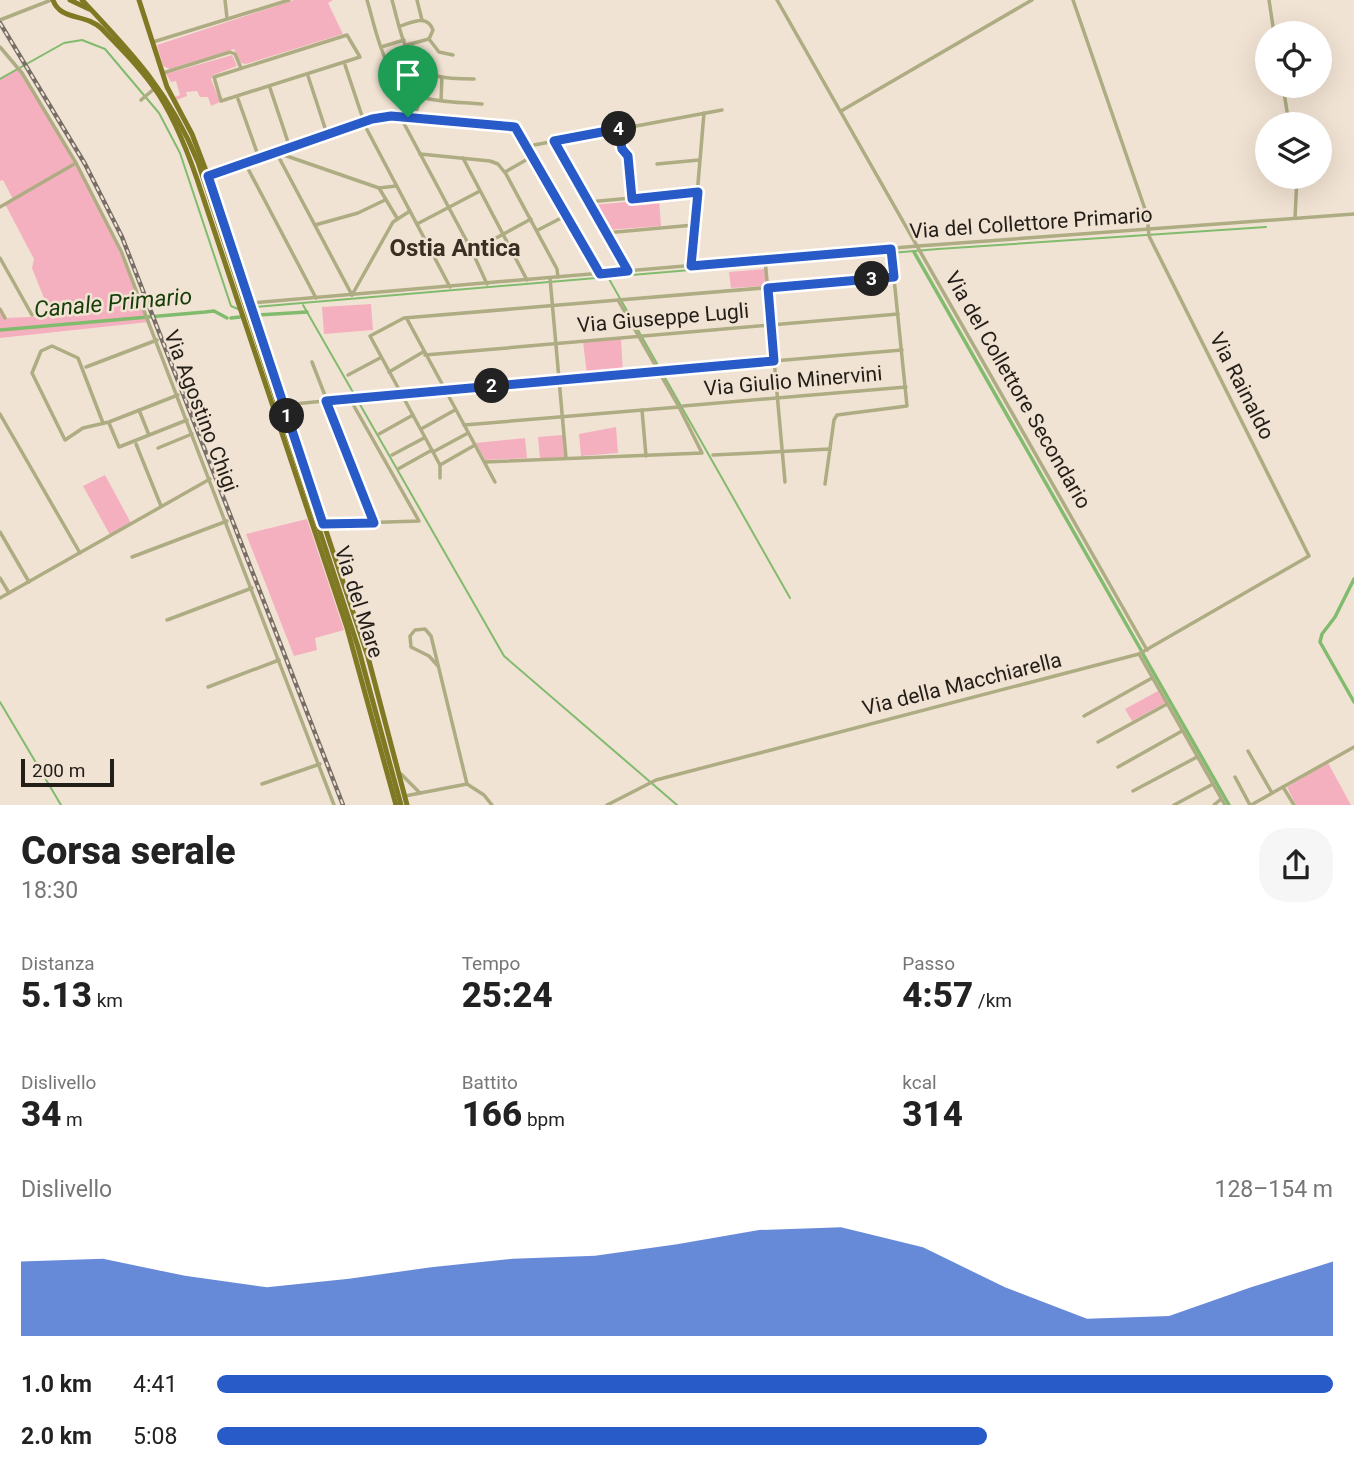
<!DOCTYPE html>
<html lang="it">
<head>
<meta charset="utf-8">
<style>
	body { margin:0; font-family:Roboto,sans-serif; background:#f6f6f6; color:#222; height:100vh; display:flex; flex-direction:column; font-size:26px; white-space:nowrap }
	* { box-sizing:border-box; margin:0 }
	p { font-size:23px; color:#767676 }
	.icon { flex:none; width:38px; height:38px; fill:none; stroke:currentColor; stroke-width:2; stroke-linecap:round; stroke-linejoin:round }
	.map { position:relative; height:805px; overflow:hidden }
	.drawer { display:flex; flex-direction:column; background:#fff; flex:1 }
	.drawer>* { flex:none }
	.buttons { position:absolute; left:1255px; top:21px; display:grid; gap:14px }
	.buttons a { display:grid; place-items:center; width:77px; height:77px; border-radius:50%; background:#fff; box-shadow:0 7px 28px #0002; font-size:35px }
	.scale { position:absolute; left:21px; bottom:18px; width:93px; box-sizing:border-box; padding-left:7px; border:4px solid #231e18; border-top:0; font-size:19px; line-height:24px; white-space:nowrap; color:#231e18; -webkit-text-stroke:5px #f1e3d3; paint-order:stroke }
	.pin { position:absolute; display:grid; place-items:center; width:60px; height:60px; color:#fff; margin:-72px -30px; border-radius:50% 50% 50% 0; rotate:-45deg; box-shadow:0 0 7px #0007 }
	.pin .icon { rotate:45deg }
	.km { position:absolute; width:35px; height:35px; margin:-18px; border-radius:50%; background:#222; color:#fff; font-size:19px; line-height:35px; text-align:center }
	.round { display:grid; place-items:center; flex:none; width:74px; height:74px; border-radius:28px; background:#f6f6f6 }
	.head { display:flex; align-items:center; justify-content:space-between; height:119px; padding:0 21px }
	h1 { font-size:38px; font-weight:800; line-height:52px }
	.figures { display:grid; grid-template-columns:repeat(3,1fr); gap:10px; height:119px; padding:7px 21px }
	.figures div { display:grid; align-content:center }
	.figures b { font-size:35px; font-weight:800 }
	.figures small { font-size:19px; font-weight:400 }
	.figures p { font-size:19px }
	.chart { height:196px; padding:14px 21px }
	.chart p { display:flex; justify-content:space-between }
	.chart svg { width:100%; height:126px; margin-top:7px; fill:#285ac8; opacity:.7 }
	ul { padding:0 21px; list-style:none; font-size:23px }
	li { display:grid; grid-template-columns:112px 84px 1fr; align-items:center; height:52px }
	li i { height:18px; border-radius:9px; background:#285ac8 }
	.map>svg:first-child { display:block }
	.green { fill:#f5b0c0 }
	.lines { fill:none; stroke-linecap:round; stroke-linejoin:round }
	.stream { stroke:#81bb6e; stroke-width:2 }
	.canal { stroke:#81bb6e; stroke-width:3.5 }
	.minor { stroke:#aeac83; stroke-width:3.5 }
	.major { stroke:#807924; stroke-width:5 }
	.rail-casing { stroke:#776f65; stroke-width:4.5 }
	.rail { stroke:#f1e3d3; stroke-width:2; stroke-dasharray:5; stroke-linecap:butt }
	.route-casing { stroke:#fff; stroke-width:14 }
	.route { stroke:#285ac8; stroke-width:9 }
	.labels { text-anchor:middle; dominant-baseline:central; stroke-width:5; stroke-linejoin:round; paint-order:stroke }
	.street-label { font-size:21px; fill:#231e18; stroke:#f1e3d3 }
	.water-label { font-size:23px; font-style:italic; fill:#173d07; stroke:#f1e3d3 }
	.quarter-label { font-size:24px; font-weight:bold; fill:#392f22; stroke:#f1e3d3 }
</style>
</head>
<body>
<div class="map">
<svg width="1354" height="805" viewBox="0 0 1354 805">
	<rect width="100%" height="100%" fill="#f1e3d3"/>
	<g class="green">
		<path d="M294,0H333L328,3L343,34L246,64L241,63L234,49L170,69L163,66L157,45Z"/>
		<path d="M232,55L237,66L213,75L211,79L220,102L211,106L208,97H200L197,91L186,92L187,96L176,100L175,97L180,95L176,81L171,82L166,74Z"/>
		<path d="M20,67L106,220L149,322L0,338V309L5,318L51,316L32,268L34,259L5,204L13,199L3,180L0,181V79Z"/>
		<path d="M659,199L661,226L607,230L592,205Z"/>
		<path d="M765,269L766,286L731,288L729,272Z"/>
		<path d="M371,304L373,330L324,334L322,307Z"/>
		<path d="M621,339L623,372L587,375L583,342Z"/>
		<path d="M616,427L618,453L581,456L579,434Z"/>
		<path d="M563,435L564,457L540,459L538,437Z"/>
		<path d="M525,438L527,458L485,460L476,443Z"/>
		<path d="M105,475L131,523L110,535L83,486Z"/>
		<path d="M307,519L344,630L315,638L317,650L294,656L246,534Z"/>
		<path d="M1158,691L1165,703L1132,721L1125,709Z"/>
		<path d="M1328,763L1351,805H1296L1287,787Z"/>
	</g>
	<g class="lines">
		<g class="stream">
			<path d="M0,79L64,43L82,40L105,49L159,113L180,153L231,306L238,309"/>
			<path d="M609,279L790,598"/>
			<path d="M303,305L504,656L677,805"/>
			<path d="M255,307L938,249L1266,227"/>
			<path d="M0,702L61,805"/>
		</g>
		<g class="canal">
			<path d="M914,252L1141,650"/>
			<path d="M258,315L307,312"/>
			<path d="M231,318L240,317"/>
			<path d="M0,330L205,312L214,311L227,318"/>
			<path d="M1354,579L1335,617L1322,634L1320,642L1354,702"/>
			<path d="M1143,654L1229,805"/>
		</g>
		<g class="minor">
			<path d="M225,0L227,18"/>
			<path d="M367,0C377,33 384,84 422,97C440,103 463,102 482,104"/>
			<path d="M392,0C400,27 404,68 436,76C448,79 462,79 474,79"/>
			<path d="M417,0L422,20"/>
			<path d="M777,0L1147,650"/>
			<path d="M1269,0L1274,33"/>
			<path d="M0,20L51,0"/>
			<path d="M400,26C413,22 427,14 433,30L429,39"/>
			<path d="M347,35L360,57L221,101L214,77Z"/>
			<path d="M429,39L439,52L453,55"/>
			<path d="M153,42L289,0"/>
			<path d="M406,45L429,39"/>
			<path d="M0,47L22,73L76,163L121,251L334,805"/>
			<path d="M381,47L404,40"/>
			<path d="M345,65L364,122"/>
			<path d="M163,73L230,52L235,54L241,68"/>
			<path d="M308,76L327,134"/>
			<path d="M1283,86L1289,124"/>
			<path d="M270,88L290,148"/>
			<path d="M238,99L259,158"/>
			<path d="M141,100L154,89"/>
			<path d="M441,100L442,77"/>
			<path d="M841,111L1032,0"/>
			<path d="M400,116L472,251L487,284"/>
			<path d="M414,118L421,97"/>
			<path d="M363,122L450,287"/>
			<path d="M618,129L622,149L628,156L632,199"/>
			<path d="M554,141L628,271"/>
			<path d="M534,145L722,110"/>
			<path d="M276,152L352,295"/>
			<path d="M278,153L379,188L396,186"/>
			<path d="M420,154L490,161L498,164L506,174L557,269L558,277"/>
			<path d="M463,158L527,280"/>
			<path d="M245,163L316,298"/>
			<path d="M657,164L699,160"/>
			<path d="M505,172L533,156"/>
			<path d="M208,176L380,117L513,126L518,130L600,274"/>
			<path d="M379,188L397,218"/>
			<path d="M588,202L697,192"/>
			<path d="M0,207L76,163"/>
			<path d="M1295,218L1297,177"/>
			<path d="M417,224L480,191"/>
			<path d="M315,225L358,213L385,200"/>
			<path d="M538,230L567,215"/>
			<path d="M605,233L694,225"/>
			<path d="M472,251L531,219"/>
			<path d="M0,258L32,315"/>
			<path d="M765,259L785,482"/>
			<path d="M691,266L704,113"/>
			<path d="M550,278L566,458"/>
			<path d="M352,295L393,222L410,211"/>
			<path d="M250,303L918,246L1354,214"/>
			<path d="M0,309L5,318"/>
			<path d="M407,319L495,482"/>
			<path d="M425,355L898,314"/>
			<path d="M312,362L374,522"/>
			<path d="M86,367L157,340"/>
			<path d="M389,372L423,352"/>
			<path d="M348,375L380,358"/>
			<path d="M284,405L445,389L902,350"/>
			<path d="M683,406L906,387"/>
			<path d="M139,410L149,435"/>
			<path d="M642,410L646,456"/>
			<path d="M0,414L80,553"/>
			<path d="M103,423L78,358L52,346L41,351L32,373L65,440L83,428L109,422L178,395"/>
			<path d="M109,423L119,447L187,420"/>
			<path d="M464,425L679,407"/>
			<path d="M421,429L455,410"/>
			<path d="M379,434L413,415"/>
			<path d="M136,444L161,506"/>
			<path d="M158,448L192,434"/>
			<path d="M433,452L468,433"/>
			<path d="M392,455L424,438"/>
			<path d="M713,455L830,449"/>
			<path d="M485,462L702,453L679,407L618,300"/>
			<path d="M440,465L475,445"/>
			<path d="M398,469L432,450"/>
			<path d="M440,478V465L370,336L404,318L894,277"/>
			<path d="M825,484L834,420L837,415L907,406L891,249"/>
			<path d="M325,524L419,521L350,399"/>
			<path d="M0,532L29,582"/>
			<path d="M132,557L227,521"/>
			<path d="M0,578L9,593"/>
			<path d="M0,598L210,479"/>
			<path d="M167,620L252,588"/>
			<path d="M1139,654L1225,805"/>
			<path d="M438,666L429,656L411,647L410,636L415,630L425,629L431,636L467,784"/>
			<path d="M208,687L279,660"/>
			<path d="M1084,716L1152,678"/>
			<path d="M1098,742L1167,704"/>
			<path d="M1248,751L1272,793"/>
			<path d="M1118,767L1182,731"/>
			<path d="M401,774L420,793"/>
			<path d="M1235,777L1250,805"/>
			<path d="M262,784L320,764"/>
			<path d="M1283,787L1294,805"/>
			<path d="M1133,791L1197,757"/>
			<path d="M405,796L467,784L484,795L492,805"/>
			<path d="M607,805L656,780L1139,654L1309,556L1149,236L1147,215L1073,0"/>
			<path d="M1174,805L1213,784"/>
			<path d="M1214,805L1221,799"/>
			<path d="M1251,805L1354,747"/>
		</g>
		<g class="major">
			<path d="M53,0C60,21 86,13 102,29C121,49 143,70 159,95C178,125 191,160 202,194L347,628L396,805"/>
			<path d="M70,0L89,9"/>
			<path d="M82,0C132,53 170,93 198,162L358,647L401,805"/>
			<path d="M139,0L167,87L192,134L208,176L368,657L407,805"/>
		</g>
		<g class="rail-casing">
			<path id="rail" d="M0,23L85,164L122,237L343,805"/>
		</g>
		<use href="#rail" class="rail"/>
	</g>
	<g class="lines">
		<g class="route-casing">
			<path id="route" d="M391,116L515,127L600,274L628,271L554,141L618,129L622,149L628,156L632,199L698,192L691,266L891,249L894,277L768,288L774,361L326,401L374,523L323,524L208,176L372,119Z"/>
		</g>
		<use href="#route" class="route"/>
	</g>
	<g class="labels">
		<g class="street-label">
			<text transform="translate(1031 223) rotate(-4)">Via del Collettore Primario</text>
			<text transform="translate(663 318) rotate(-5)">Via Giuseppe Lugli</text>
			<text transform="translate(793 381) rotate(-5)">Via Giulio Minervini</text>
			<text transform="translate(1242 386) rotate(63)">Via Rainaldo</text>
			<text transform="translate(1018 390) rotate(60)">Via del Collettore Secondario</text>
			<text transform="translate(201 411) rotate(69)">Via Agostino Chigi</text>
			<text transform="translate(359 602) rotate(72)">Via del Mare</text>
			<text transform="translate(962 684) rotate(-14)">Via della Macchiarella</text>
		</g>
		<g class="water-label">
			<text transform="translate(113 303) rotate(-5)">Canale Primario</text>
		</g>
		<g class="quarter-label">
			<text x="455" y="248">Ostia Antica</text>
		</g>
	</g>
</svg>
<div class="buttons">
<a><svg class="icon" aria-label="locate" viewBox="0 0 24 24"><circle cx="12" cy="12" r="6"/><path d="M12 2v4M12 18v4M2 12h4M18 12h4"/></svg></a>
<a><svg class="icon" aria-label="layers" viewBox="0 0 24 24"><path d="M12 4l9 5-9 5-9-5zM3 14l9 5 9-5"/></svg></a>
</div>
<div class="scale">200 m</div>
<div class="pin" style="left:408px;top:117px;background:#1e9e55"><svg class="icon" aria-label="arrive" viewBox="0 0 24 24"><path d="M6 21V4h12l-3 4 3 4H6"/></svg></div>
<b class="km" style="left:287px;top:416px">1</b>
<b class="km" style="left:492px;top:386px">2</b>
<b class="km" style="left:872px;top:279px">3</b>
<b class="km" style="left:619px;top:129px">4</b>
</div>
<section class="drawer">
<div class="head"><div><h1>Corsa serale</h1><p>18:30</p></div><a class="round"><svg class="icon" aria-label="share" viewBox="0 0 24 24"><path d="M12 15V3M7 8l5-5 5 5M5 13v7h14v-7"/></svg></a></div>
<div class="figures">
<div><p>Distanza</p><b>5.13<small> km</small></b></div>
<div><p>Tempo</p><b>25:24</b></div>
<div><p>Passo</p><b>4:57<small> /km</small></b></div>
</div>
<div class="figures">
<div><p>Dislivello</p><b>34<small> m</small></b></div>
<div><p>Battito</p><b>166<small> bpm</small></b></div>
<div><p>kcal</p><b>314</b></div>
</div>
<div class="chart"><p><span>Dislivello</span>128–154 m</p>
<svg viewBox="0 0 160 44" preserveAspectRatio="none"><path d="M0 44V18L10 17L20 23L30 27L40 24L50 20L60 17L70 16L80 12L90 7L100 6L110 13L120 27L130 38L140 37L150 27L160 18V44z"/></svg>
</div>
<ul>
<li><b>1.0 km</b>4:41<i style="width:100%"></i></li>
<li><b>2.0 km</b>5:08<i style="width:69%"></i></li>
</ul>
</section>
</body>
</html>
